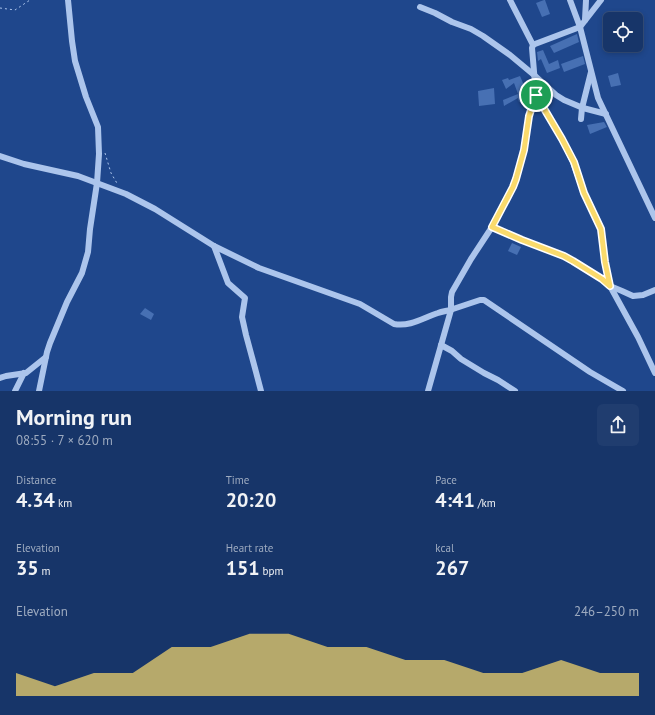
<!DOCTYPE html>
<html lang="en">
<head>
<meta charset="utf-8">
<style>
	body { margin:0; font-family:"PT Sans",sans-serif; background:#203d6f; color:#f1f3f6; height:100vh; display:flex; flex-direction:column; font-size:15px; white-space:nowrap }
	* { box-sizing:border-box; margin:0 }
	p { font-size:13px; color:#9eabc0 }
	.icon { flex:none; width:22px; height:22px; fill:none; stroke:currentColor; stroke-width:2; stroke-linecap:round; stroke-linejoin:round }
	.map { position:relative; height:391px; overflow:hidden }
	.details { display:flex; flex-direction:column; background:#173569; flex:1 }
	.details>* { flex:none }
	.tools { position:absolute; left:603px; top:12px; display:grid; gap:8px }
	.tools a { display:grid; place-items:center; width:40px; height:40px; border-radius:6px; background:#173569; box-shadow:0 2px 6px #0003,0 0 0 1px #36507d; font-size:20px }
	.pin { position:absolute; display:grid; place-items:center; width:34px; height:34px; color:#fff; margin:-17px; border:2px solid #fff; border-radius:50%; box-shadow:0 1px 4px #0007 }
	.round { display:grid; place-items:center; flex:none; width:42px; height:42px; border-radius:6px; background:#203d6f }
	.overview { display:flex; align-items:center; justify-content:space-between; height:68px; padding:0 16px }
	h1 { font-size:22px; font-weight:800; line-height:30px }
	.metrics { display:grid; grid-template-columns:repeat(3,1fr); gap:6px; height:68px; padding:4px 16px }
	.metrics div { display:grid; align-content:center }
	.metrics b { font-size:20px; font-weight:800 }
	.metrics small { font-size:11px; font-weight:400 }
	.metrics p { font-size:11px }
	.chart { height:112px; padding:8px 16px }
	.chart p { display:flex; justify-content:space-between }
	.chart svg { width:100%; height:72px; margin-top:4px; fill:#fada6c; opacity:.7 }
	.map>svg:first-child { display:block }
	.building { fill:#4770b3 }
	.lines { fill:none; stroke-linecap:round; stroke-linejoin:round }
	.path { stroke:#acc5ec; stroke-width:1; stroke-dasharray:2 3; stroke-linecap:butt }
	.minor { stroke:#acc5ec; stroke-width:6 }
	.route-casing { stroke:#fff; stroke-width:8 }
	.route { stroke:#fada6c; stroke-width:5 }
</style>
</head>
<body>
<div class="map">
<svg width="655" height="391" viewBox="0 0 655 391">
	<rect width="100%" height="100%" fill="#1f478c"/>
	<g class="building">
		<path d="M544,0H545L550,14L542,17L536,3Z"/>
		<path d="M577,34L579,42L554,53L550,46Z"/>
		<path d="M543,50L549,64L558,60L560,68L547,73L541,59L538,61L537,52Z"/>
		<path d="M583,56L585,64L564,72L561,64Z"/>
		<path d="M618,73L621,85L611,87L608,76Z"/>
		<path d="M520,76L526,90V97L519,102L518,98L504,106L503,100L518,94L514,83L506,89L502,80L508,78L509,80Z"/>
		<path d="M494,88L495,104L479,106L478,91Z"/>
		<path d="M604,122L607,127L590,134L587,125Z"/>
		<path d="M512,243L521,247L517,255L508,251Z"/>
		<path d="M145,308L154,314L151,320L140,314Z"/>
	</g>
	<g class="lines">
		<g class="path">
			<path d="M0,8L15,10L30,0"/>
			<path d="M105,153L111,173L118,185"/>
		</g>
		<g class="minor">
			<path d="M510,0L533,45"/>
			<path d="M570,0L580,27L598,98L655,218"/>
			<path d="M420,7L435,13L452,22L471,29L483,36L510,55L534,75L556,95L564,100L583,108L606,114"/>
			<path d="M585,20L586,0"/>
			<path d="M536,95L562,139L573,162L584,193L601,229L605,262L610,286L638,337L655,373"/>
			<path d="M581,119L582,108L591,72"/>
			<path d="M0,156L24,164L78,176L126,194L155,209L214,246L259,268L360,304L394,324C410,327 423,318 438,313C443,311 448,311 453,309C462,306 471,303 480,300H484L590,372L623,391"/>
			<path d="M492,227L522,240L564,256L573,261L602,279L610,286L622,291L633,296L643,295L655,290"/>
			<path d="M214,246L228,283L245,298L242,317L246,335L256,372L261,391"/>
			<path d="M441,345L452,351L461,359L484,373L498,380L515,391"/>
			<path d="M0,378L6,376L26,373L46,357"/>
			<path d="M15,391L24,373"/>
			<path d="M39,391L47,352L50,343L67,302L82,273L88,252L90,229L97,183L99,154L98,127L86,97L75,61L72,41L68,0"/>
			<path d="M428,391L451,310V297L452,292L471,259L492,227L513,187L516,179L524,150L529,116L536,95L532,48L533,45L535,44L580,27L601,0"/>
		</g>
	</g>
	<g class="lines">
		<g class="route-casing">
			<path id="route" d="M536,95L562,139L574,162L584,193L601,229L605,262L610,286L602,279L573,261L564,256L522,240L492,227L513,187L516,179L524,150L529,116Z"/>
		</g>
		<use href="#route" class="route"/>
	</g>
</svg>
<div class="tools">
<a><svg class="icon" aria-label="locate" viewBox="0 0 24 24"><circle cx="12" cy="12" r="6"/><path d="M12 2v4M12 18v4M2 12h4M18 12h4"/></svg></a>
</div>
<div class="pin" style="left:536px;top:95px;background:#1e9e55"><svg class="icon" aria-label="arrive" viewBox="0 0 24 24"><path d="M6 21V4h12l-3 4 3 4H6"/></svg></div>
</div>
<section class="details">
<div class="overview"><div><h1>Morning run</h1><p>08:55 · 7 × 620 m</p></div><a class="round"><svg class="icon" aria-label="share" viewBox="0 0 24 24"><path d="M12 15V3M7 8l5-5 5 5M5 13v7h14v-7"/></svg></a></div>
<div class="metrics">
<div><p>Distance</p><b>4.34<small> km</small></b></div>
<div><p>Time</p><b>20:20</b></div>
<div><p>Pace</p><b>4:41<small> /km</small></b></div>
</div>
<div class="metrics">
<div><p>Elevation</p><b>35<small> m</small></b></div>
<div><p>Heart rate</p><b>151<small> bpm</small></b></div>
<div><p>kcal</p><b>267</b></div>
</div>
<div class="chart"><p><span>Elevation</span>246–250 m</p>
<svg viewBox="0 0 160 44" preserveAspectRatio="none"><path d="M0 44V30L10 38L20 30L30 30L40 14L50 14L60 6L70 6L80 14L90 14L100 22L110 22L120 30L130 30L140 22L150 30L160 30V44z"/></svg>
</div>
</section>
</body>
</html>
